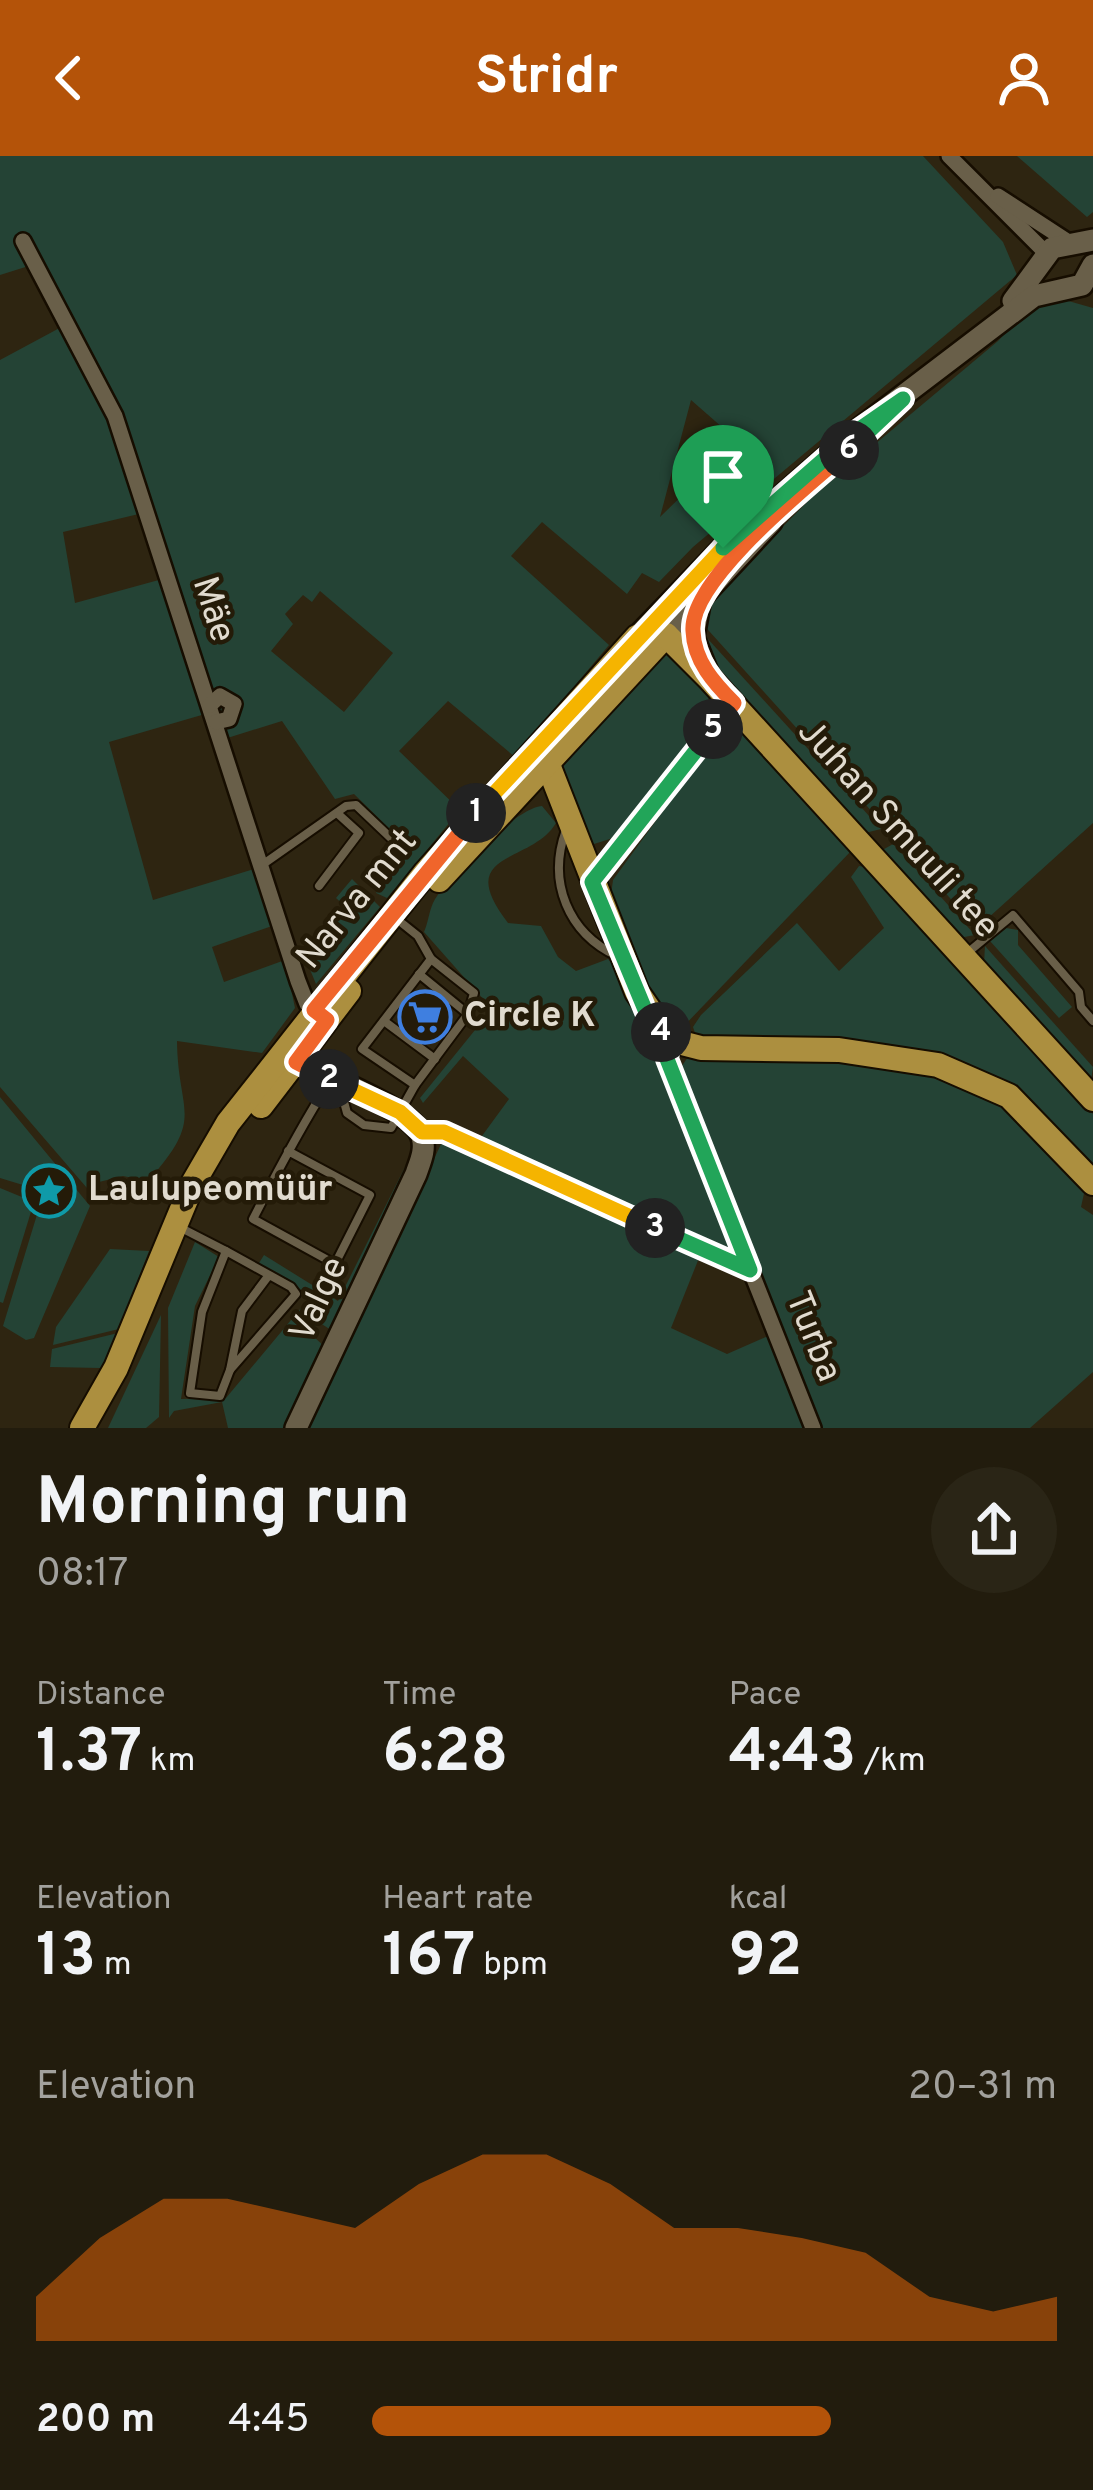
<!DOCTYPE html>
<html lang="en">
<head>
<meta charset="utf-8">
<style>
	body { margin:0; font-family:Overpass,sans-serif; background:#2a2516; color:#f1f3f6; height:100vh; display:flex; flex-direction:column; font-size:45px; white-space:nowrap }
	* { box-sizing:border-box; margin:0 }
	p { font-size:39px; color:#a2a19d }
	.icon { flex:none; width:66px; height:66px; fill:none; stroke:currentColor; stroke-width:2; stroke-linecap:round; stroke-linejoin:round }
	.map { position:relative; height:1272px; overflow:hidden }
	.drawer { display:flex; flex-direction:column; background:#221c0d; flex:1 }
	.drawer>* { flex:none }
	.pin { position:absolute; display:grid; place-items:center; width:102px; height:102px; color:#fff; margin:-123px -51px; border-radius:50% 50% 50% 0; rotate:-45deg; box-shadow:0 0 12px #0007 }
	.pin .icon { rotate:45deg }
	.km { position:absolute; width:60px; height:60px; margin:-30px; border-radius:50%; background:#222; color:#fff; font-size:33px; line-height:60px; text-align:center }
	.round { display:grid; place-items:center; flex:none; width:126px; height:126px; border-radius:63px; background:#2a2516 }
	.head { display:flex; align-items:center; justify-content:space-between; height:204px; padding:0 36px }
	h1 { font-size:66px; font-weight:700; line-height:90px }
	.metrics { display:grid; grid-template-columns:repeat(3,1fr); gap:18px; height:204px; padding:12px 36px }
	.metrics div { display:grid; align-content:center }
	.metrics b { font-size:60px; font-weight:700 }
	.metrics small { font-size:33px; font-weight:400 }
	.metrics p { font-size:33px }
	.chart { height:336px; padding:24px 36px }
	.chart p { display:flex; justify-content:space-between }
	.chart svg { width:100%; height:216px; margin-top:12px; fill:#b45309; opacity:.7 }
	ul { padding:0 36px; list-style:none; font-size:39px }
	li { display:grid; grid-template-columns:192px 144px 1fr; align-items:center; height:90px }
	li i { height:30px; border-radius:15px; background:#b45309 }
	header { display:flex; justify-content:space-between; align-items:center; height:156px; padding:0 36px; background:#b45309; color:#fff; font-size:54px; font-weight:700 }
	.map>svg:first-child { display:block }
	.green { fill:#244335; fill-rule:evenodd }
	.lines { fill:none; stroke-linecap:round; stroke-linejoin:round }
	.lane-casing { stroke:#160d00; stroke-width:12 }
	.street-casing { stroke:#160d00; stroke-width:20 }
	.secondary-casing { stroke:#160d00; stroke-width:26 }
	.primary-casing { stroke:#160d00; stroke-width:28 }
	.lane { stroke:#695f49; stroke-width:8 }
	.street { stroke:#695f49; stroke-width:15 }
	.secondary { stroke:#695f49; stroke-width:21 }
	.primary { stroke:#ac8f3f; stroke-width:24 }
	.split-1-casing { stroke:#fff; stroke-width:24 }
	.split-2-casing { stroke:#fff; stroke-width:24 }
	.split-3-casing { stroke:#fff; stroke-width:24 }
	.split-4-casing { stroke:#fff; stroke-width:24 }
	.split-5-casing { stroke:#fff; stroke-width:24 }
	.split-6-casing { stroke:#fff; stroke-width:24 }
	.split-7-casing { stroke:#fff; stroke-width:24 }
	.split-1 { stroke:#f5b400; stroke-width:15 }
	.split-2 { stroke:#f0652b; stroke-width:15 }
	.split-3 { stroke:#f5b400; stroke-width:15 }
	.split-4 { stroke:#22a559; stroke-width:15 }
	.split-5 { stroke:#22a559; stroke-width:15 }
	.split-6 { stroke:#f0652b; stroke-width:15 }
	.split-7 { stroke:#22a559; stroke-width:15 }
	.labels { text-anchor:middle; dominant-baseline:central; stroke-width:9; stroke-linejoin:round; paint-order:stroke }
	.street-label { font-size:36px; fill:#e1dbcf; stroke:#241b08 }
	.poi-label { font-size:36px; font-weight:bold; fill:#e1dbcf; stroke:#241b08; text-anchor:start }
</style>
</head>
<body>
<header><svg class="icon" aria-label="back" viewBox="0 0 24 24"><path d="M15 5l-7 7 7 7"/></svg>Stridr<svg class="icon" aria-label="person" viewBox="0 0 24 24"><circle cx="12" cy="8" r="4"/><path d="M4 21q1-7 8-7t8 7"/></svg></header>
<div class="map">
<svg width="1093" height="1272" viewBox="0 0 1093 1272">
	<rect width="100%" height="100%" fill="#2e2511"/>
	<g class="green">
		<path d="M0,0H923L1003,86L1017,119L693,391L659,426L642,417L627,438L542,366L511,400L609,489L515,601L448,545L399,595L460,654L387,742L376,737L410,693L354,638L335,643L282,565L221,584L212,556L109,586L153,744L254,713L272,770L212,791L224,826L285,804L295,852L262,897L177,885C178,959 206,960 148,1025L123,1020L99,1026L93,1039L0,931V204L67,168L35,108L0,119ZM691,244L731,279L699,323L660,361ZM143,357L166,422L75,447L63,376ZM320,435L393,497L344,556L271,495L293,468L285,458L303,439L312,446Z"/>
		<path d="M1017,0H1093V56L1087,61Z"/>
		<path d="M1058,142L1093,152V667L977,772L700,465L713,442L812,341L998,185L1033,148Z"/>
		<path d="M701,479L707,482L881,673L865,677L723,521Z"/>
		<path d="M666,495L709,537L706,564L616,681L594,688L584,684L562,609Z"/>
		<path d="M739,571L852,694L682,872L673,871L651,849L611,739L613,724L716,582Z"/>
		<path d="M542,650L556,667C531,709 452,694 508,767L541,770L558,801L576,815L608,803L617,813L721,1056L734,1098L727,1101L479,984L509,943L463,900L423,947L420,942L492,853L424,776C428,767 429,756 433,747C446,722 515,652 542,650Z"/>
		<path d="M893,688L896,691L975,779L959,782L879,696Z"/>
		<path d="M859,710L871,712L1093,958V1013L1028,943L969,909L696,880L693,871L701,859L797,767L839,815L884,772L851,721Z"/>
		<path d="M352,723L380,751L316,828L304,799L345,750L336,742Z"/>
		<path d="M1006,772L1018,774V789L1072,851L1059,862L990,785Z"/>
		<path d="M985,790L1093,911L1091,924L984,807Z"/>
		<path d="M815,899L950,923L996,943L1085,1033L1081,1051L1093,1059V1216L1030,1272H821L677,917L688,901Z"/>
		<path d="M0,941L90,1050L34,1182L26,1184L3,1170L43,1039L55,1040L42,1031L44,1021L36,1033L0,1022Z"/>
		<path d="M443,984L699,1102L671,1172L727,1198L768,1180L804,1272H306Z"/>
		<path d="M412,997L338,1155L340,1160L331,1174L317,1165L313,1180L325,1191L286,1272H228L222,1246L174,1255L169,1262L168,1152L195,1086L219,1101L195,1150L181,1243L226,1242L311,1140L259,1107L264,1099L338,1145Z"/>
		<path d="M0,1032L34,1046L3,1147L0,1146Z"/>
		<path d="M110,1093L149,1095L119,1173L53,1189L56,1171Z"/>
		<path d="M161,1159L159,1261L146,1272H108Z"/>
		<path d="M118,1177L101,1212L50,1211L52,1193Z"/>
	</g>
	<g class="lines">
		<g class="lane-casing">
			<g id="lane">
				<path d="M566,674C547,726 568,777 617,800"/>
				<path d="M262,709L346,650L356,649L395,686"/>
				<path d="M319,730L359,677L337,657"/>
				<path d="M966,798L1013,759L1079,836L1081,851L1093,865"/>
				<path d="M431,803L474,837L468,858"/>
				<path d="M384,865L435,903"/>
				<path d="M415,929L468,858L419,818"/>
				<path d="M340,931L347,957L364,969L391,972L415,929L362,893L431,803L418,780L403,768"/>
				<path d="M288,995L370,1039L335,1108L253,1063C277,1016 301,970 330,925"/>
				<path d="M187,1075L226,1095L202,1156L190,1237L220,1240L230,1214"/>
				<path d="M226,1095L291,1131L296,1138L230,1214L242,1155L269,1119"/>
			</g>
		</g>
		<g class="street-casing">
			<g id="street">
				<path d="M949,0L1047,98"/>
				<path d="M998,40L1067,85"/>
				<path d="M23,85L115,260L298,825L307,848L323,861"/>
				<path d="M210,549L220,540L234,548L229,563L216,566"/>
				<path d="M592,726L734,547"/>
				<path d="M670,884L667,903L813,1272"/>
				<path d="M422,976H444L750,1115"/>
			</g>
		</g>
		<g class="secondary-casing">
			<g id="secondary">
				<path d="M1013,145L1052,92L1093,84"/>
				<path d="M700,443L693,481L707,516"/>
				<path d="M666,479L771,366"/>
				<path d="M637,481L723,392L854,277L1034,140L1082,129L1093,109"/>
				<path d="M282,898C311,915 414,952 422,981C426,994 420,1006 416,1018L296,1272"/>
			</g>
		</g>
		<g class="primary-casing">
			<g id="primary">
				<path d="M545,601L637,836L670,884L701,892L839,894L938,909L1009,940L1093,1027"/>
				<path d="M439,724L666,479"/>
				<path d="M261,950L349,835"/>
				<path d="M82,1272L116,1212L192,1029L228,967L426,716L637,481L666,479L709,522L1093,943"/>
			</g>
		</g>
		<use href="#lane" class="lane"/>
		<use href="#street" class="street"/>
		<use href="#secondary" class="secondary"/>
		<use href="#primary" class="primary"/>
	</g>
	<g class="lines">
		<g class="split-1-casing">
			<path id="split-1" d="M476,657L723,392"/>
		</g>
		<g class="split-2-casing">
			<path id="split-2" d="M329,923L296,906L327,864L314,854L476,657"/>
		</g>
		<g class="split-3-casing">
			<path id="split-3" d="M329,923L400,956L422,976H444L655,1072"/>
		</g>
		<g class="split-4-casing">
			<path id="split-4" d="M655,1072L750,1114L667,903L670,884L661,876"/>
		</g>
		<g class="split-5-casing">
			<path id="split-5" d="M661,876L646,856L592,726L713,573"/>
		</g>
		<g class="split-6-casing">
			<path id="split-6" d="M713,573L734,547C714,527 694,505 693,475C689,424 810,328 849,294"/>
		</g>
		<g class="split-7-casing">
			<path id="split-7" d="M723,392L854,277L903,243L849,294"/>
		</g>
		<use href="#split-1" class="split-1"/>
		<use href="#split-2" class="split-2"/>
		<use href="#split-3" class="split-3"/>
		<use href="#split-4" class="split-4"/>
		<use href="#split-5" class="split-5"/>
		<use href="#split-6" class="split-6"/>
		<use href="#split-7" class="split-7"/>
	</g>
	<defs>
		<g id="supermarket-ring" transform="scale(2.7)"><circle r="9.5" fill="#241b08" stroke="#3f7fe0" stroke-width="1.5"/><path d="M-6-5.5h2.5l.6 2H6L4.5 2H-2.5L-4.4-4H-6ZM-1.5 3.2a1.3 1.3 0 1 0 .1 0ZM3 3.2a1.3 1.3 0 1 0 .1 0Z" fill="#3f7fe0"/></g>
		<g id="sight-ring" transform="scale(2.7)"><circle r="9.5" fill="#241b08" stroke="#0f9aa8" stroke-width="1.5"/><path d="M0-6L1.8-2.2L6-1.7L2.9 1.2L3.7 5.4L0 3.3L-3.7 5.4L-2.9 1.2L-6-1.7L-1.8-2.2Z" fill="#0f9aa8"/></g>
	</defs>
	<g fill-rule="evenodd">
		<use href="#supermarket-ring" x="425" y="861"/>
		<use href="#sight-ring" x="49" y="1035"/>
	</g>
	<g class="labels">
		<g class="street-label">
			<text transform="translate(212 454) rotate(72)">Mäe</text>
			<text transform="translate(897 674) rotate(48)">Juhan Smuuli tee</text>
			<text transform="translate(358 744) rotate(-51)">Narva mnt</text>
			<text transform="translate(320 1144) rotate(-65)">Valge</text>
			<text transform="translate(812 1181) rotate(68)">Turba</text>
		</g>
		<g class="poi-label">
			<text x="464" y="861">Circle K</text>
			<text x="88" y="1035">Laulupeomüür</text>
		</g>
	</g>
</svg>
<div class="pin" style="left:723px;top:392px;background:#1e9e55"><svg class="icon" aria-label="arrive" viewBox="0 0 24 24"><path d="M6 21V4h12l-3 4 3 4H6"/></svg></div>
<b class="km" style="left:476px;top:657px">1</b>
<b class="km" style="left:329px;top:923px">2</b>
<b class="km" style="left:655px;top:1072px">3</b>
<b class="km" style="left:661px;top:876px">4</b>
<b class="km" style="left:713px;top:573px">5</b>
<b class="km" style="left:849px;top:294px">6</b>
</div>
<section class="drawer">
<div class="head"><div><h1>Morning run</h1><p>08:17</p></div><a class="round"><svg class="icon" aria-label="share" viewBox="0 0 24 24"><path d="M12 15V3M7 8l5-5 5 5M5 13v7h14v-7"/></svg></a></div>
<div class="metrics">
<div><p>Distance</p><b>1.37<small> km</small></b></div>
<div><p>Time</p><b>6:28</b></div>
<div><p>Pace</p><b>4:43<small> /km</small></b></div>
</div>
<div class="metrics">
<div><p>Elevation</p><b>13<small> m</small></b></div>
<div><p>Heart rate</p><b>167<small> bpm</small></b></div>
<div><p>kcal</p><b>92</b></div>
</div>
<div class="chart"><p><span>Elevation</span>20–31 m</p>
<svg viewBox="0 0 160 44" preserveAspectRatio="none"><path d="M0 44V35L10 23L20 15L30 15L40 18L50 21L60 12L70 6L80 6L90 12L100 21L110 21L120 23L130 26L140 35L150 38L160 35V44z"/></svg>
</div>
<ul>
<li><b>200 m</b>4:45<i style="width:67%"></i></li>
</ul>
</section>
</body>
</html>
